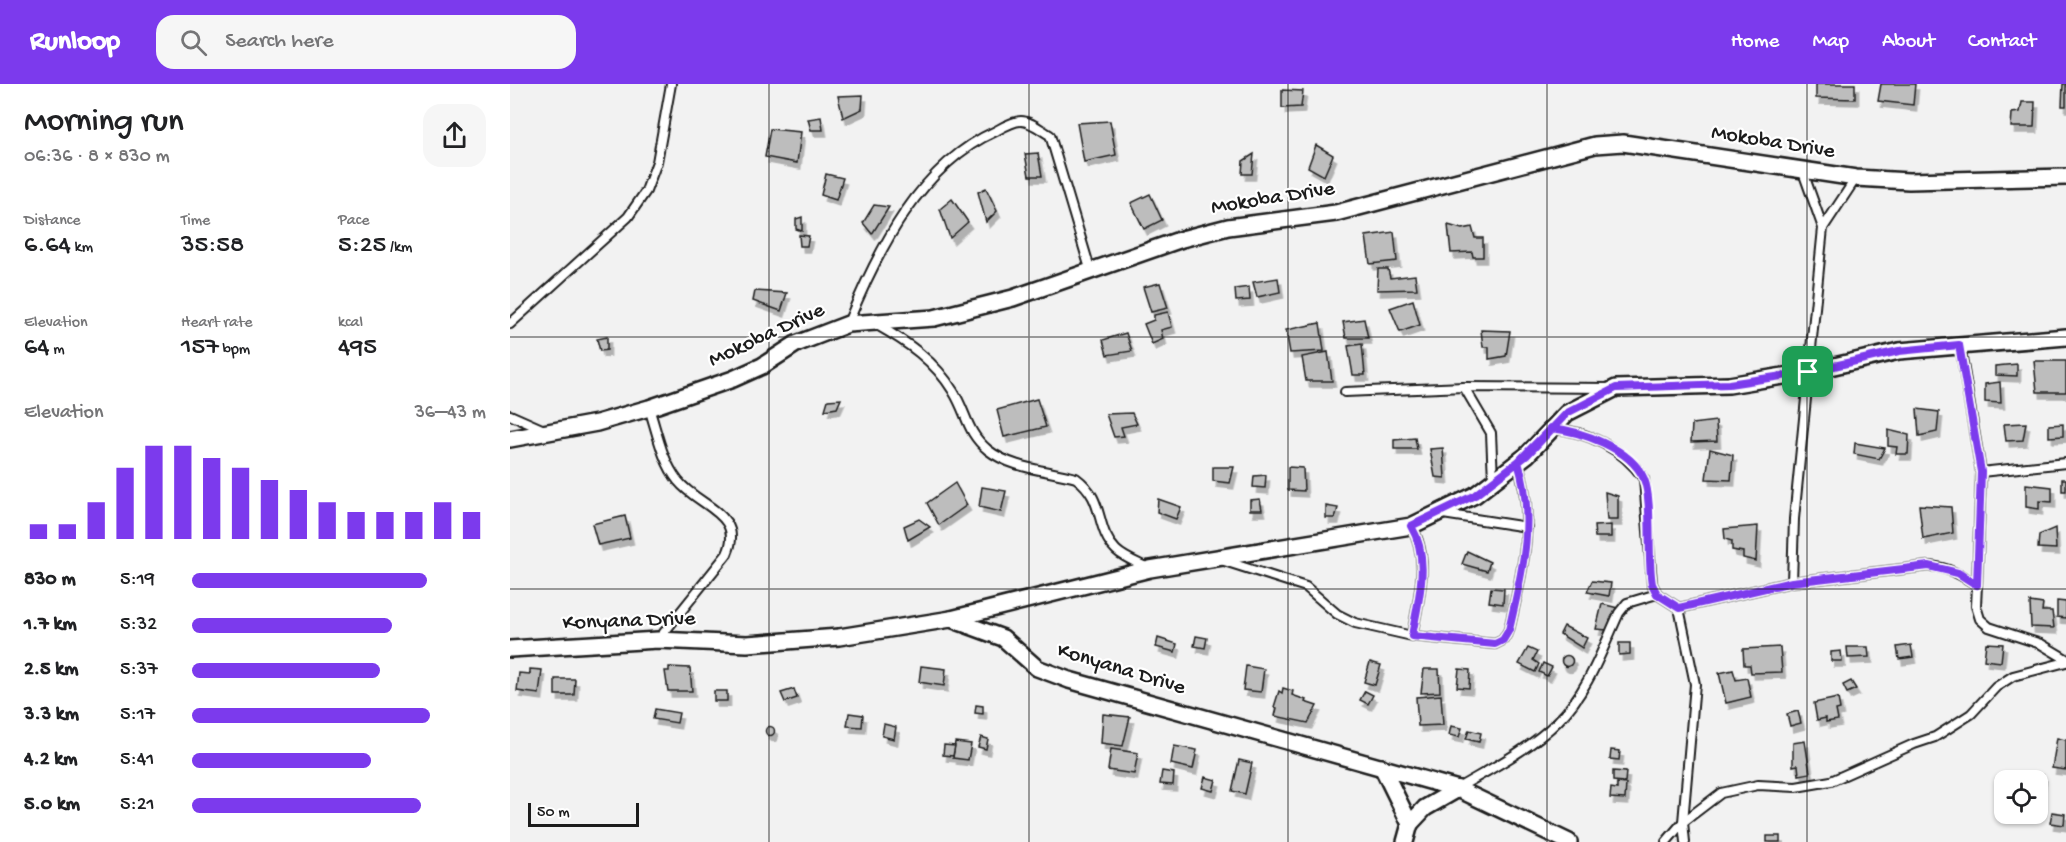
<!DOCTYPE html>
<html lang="en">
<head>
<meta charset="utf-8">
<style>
	body { margin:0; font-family:"Gochi Hand",sans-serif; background:#f6f6f6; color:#202124; height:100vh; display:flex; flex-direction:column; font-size:22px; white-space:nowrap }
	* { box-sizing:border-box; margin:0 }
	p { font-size:20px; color:#757577 }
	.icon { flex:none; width:33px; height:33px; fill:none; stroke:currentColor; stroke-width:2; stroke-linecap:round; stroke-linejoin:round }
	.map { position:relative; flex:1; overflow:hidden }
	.side { display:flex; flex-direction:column; background:#fff; width:510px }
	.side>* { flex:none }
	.tools { position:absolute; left:1484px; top:686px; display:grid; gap:12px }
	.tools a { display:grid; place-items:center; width:54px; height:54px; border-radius:12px; background:#fff; box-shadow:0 2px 4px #0004; font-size:30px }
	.scale { position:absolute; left:18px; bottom:15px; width:111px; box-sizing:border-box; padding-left:6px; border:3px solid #1c1c1c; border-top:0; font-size:16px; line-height:21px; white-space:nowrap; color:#1c1c1c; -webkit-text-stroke:4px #fff; paint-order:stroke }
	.pin { position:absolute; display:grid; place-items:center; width:51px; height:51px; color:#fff; margin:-26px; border-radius:12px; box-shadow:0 3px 9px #0006 }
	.round { display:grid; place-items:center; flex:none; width:63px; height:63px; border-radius:18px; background:#f6f6f6 }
	.overview { display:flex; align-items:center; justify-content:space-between; height:102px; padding:0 24px }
	h1 { font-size:33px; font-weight:600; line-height:45px }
	.figures { display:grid; grid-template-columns:repeat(3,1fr); gap:9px; height:102px; padding:6px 24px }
	.figures div { display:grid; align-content:center }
	.figures b { font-size:26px; font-weight:600 }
	.figures small { font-size:16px; font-weight:400 }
	.figures p { font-size:16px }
	.chart { height:168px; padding:12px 24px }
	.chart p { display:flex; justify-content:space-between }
	.chart svg { width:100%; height:108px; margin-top:6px; stroke:#7c3aed; stroke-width:6 }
	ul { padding:0 24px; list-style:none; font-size:20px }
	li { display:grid; grid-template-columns:96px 72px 1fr; align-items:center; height:45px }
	li i { height:15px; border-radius:8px; background:#7c3aed }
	header { display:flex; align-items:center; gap:36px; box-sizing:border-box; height:84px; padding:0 30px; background:#7c3aed; color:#fff }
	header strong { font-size:28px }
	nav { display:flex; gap:33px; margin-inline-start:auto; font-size:21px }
	.search { width:420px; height:54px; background:#f6f6f6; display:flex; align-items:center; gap:15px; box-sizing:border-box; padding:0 21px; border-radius:18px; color:#757577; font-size:22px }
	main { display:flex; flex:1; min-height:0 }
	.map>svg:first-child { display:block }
	.building { fill:#bdbdbd; stroke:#1c1c1c; stroke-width:1.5; filter:url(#shadow) }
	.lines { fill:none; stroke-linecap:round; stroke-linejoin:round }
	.lane-casing { stroke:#1c1c1c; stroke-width:12 }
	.street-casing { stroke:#1c1c1c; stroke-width:20 }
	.lane { stroke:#fff; stroke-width:8 }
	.street { stroke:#fff; stroke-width:15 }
	.route-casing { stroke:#fff; stroke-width:12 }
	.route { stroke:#7c3aed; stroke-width:8 }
	.grid { fill:none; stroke:#1c1c1c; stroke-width:1.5; stroke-opacity:0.55 }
	.labels { text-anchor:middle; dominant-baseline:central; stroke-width:4.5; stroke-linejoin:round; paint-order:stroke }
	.street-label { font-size:22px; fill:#1c1c1c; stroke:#fff }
</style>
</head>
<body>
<header>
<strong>Runloop</strong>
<div class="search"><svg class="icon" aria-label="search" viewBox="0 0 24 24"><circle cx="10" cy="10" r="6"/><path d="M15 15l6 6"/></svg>Search here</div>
<nav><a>Home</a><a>Map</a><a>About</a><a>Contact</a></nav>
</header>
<main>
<section class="side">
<div class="overview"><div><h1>Morning run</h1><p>06:36 · 8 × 830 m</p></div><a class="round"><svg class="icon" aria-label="share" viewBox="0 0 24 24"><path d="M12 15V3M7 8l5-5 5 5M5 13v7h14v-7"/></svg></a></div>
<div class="figures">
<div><p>Distance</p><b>6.64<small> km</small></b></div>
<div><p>Time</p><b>35:58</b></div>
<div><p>Pace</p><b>5:25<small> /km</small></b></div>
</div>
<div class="figures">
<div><p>Elevation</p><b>64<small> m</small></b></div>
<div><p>Heart rate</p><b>157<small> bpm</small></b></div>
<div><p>kcal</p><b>495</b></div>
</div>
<div class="chart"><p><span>Elevation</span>36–43 m</p>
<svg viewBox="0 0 160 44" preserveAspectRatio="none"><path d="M5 44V38M15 44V38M25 44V29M35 44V15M45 44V6M55 44V6M65 44V11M75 44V15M85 44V20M95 44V24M105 44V29M115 44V33M125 44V33M135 44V33M145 44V29M155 44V33"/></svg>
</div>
<ul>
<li><b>830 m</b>5:19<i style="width:80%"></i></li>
<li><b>1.7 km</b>5:32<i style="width:68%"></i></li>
<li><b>2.5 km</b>5:37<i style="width:64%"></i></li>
<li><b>3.3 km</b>5:17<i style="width:81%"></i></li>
<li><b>4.2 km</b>5:41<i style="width:61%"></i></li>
<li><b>5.0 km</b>5:21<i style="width:78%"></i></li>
</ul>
</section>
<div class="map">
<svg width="1556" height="758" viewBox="0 0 1556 758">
	<defs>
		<filter id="shadow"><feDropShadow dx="3.5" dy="6" stdDeviation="0" flood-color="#0004"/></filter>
	</defs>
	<rect width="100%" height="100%" fill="#f2f2f2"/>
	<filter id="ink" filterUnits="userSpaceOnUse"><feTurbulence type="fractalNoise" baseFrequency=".0167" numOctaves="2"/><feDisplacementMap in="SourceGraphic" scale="12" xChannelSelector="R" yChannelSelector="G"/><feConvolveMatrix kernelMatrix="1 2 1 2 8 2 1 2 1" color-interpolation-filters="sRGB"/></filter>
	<g filter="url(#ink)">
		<g class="building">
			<path d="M1306,0H1345V15L1306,14Z"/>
			<path d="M1371,0H1405L1403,21L1368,17Z"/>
			<path d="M1553,0H1556V22H1552Z"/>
			<path d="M772,6L793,7L791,23L772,24Z"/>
			<path d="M353,11L352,25L333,34L328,12Z"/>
			<path d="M1512,18H1525L1524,43H1501L1502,29L1510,28Z"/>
			<path d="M311,33L313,46H301L298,35Z"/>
			<path d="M600,37L606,71L574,78L567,39Z"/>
			<path d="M260,45L291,48L287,79L255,73Z"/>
			<path d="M806,61L823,71L814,92L798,83Z"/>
			<path d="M528,69L532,92H519L515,70Z"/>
			<path d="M744,70L742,90H732L733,77Z"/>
			<path d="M316,90L333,94L326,116L311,111Z"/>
			<path d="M476,104L487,127L476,138L468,108Z"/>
			<path d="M640,110L652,136L634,145L621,119Z"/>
			<path d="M442,115L458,138L440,154L430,125Z"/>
			<path d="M364,121L379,123L362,150L353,139Z"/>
			<path d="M292,133V147L286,145V135Z"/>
			<path d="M938,141L952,145L962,143L965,154H973V173H963L962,168L941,169Z"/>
			<path d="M884,148L887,177L860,180L856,152Z"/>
			<path d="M289,151L299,152L297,162H290Z"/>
			<path d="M868,185H878L880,194L905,191L907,205L867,206Z"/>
			<path d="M768,194L770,208L747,213L743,198Z"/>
			<path d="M650,199L658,224L641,228L633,203Z"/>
			<path d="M739,203L740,216L726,217L725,205Z"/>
			<path d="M245,207L277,209L271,227L243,217Z"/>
			<path d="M903,216L910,241L890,248L880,224Z"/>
			<path d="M658,228L662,243L651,246L653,255L642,260L634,240L644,236V231Z"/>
			<path d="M854,235L858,254H836L833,238Z"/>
			<path d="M810,239L814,267L780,269L776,246Z"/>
			<path d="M971,246L1000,247L996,272L979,275V263H973Z"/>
			<path d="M616,249L622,267L597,271L593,256Z"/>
			<path d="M97,253V266L90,267L87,255Z"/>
			<path d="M852,260L855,291H843L838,262Z"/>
			<path d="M818,268L822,297H796L792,273Z"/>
			<path d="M1524,277H1556V308H1527Z"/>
			<path d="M1507,280V292L1485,291V282Z"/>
			<path d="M1490,298L1491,319L1475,318V300Z"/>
			<path d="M331,315L327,324L315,326L318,316Z"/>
			<path d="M527,315L536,343L494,353L487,326Z"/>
			<path d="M1407,325L1429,328L1427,348L1409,352Z"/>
			<path d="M622,329L627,340L611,343L614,352L604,353L596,330Z"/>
			<path d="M1206,337L1207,357L1181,358L1182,340Z"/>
			<path d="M1516,339L1513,356L1496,357L1494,340Z"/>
			<path d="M1553,340V352L1539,353V341Z"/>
			<path d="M1378,346L1399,351L1398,370H1386L1387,363L1378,362Z"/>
			<path d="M905,354L907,365H884V356Z"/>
			<path d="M1345,359L1375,364L1369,375L1344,370Z"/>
			<path d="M933,364L935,394L925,393L920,365Z"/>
			<path d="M1200,365L1223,371L1221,396L1196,395Z"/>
			<path d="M703,383H724L720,399L703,397Z"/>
			<path d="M778,383L793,384L794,407L778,406Z"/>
			<path d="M756,391L755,404L743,403L744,392Z"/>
			<rect x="1552" y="395" width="4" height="12"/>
			<path d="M445,399L457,421L429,441L417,419Z"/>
			<path d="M1516,400L1542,403V418L1529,417V425L1516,423Z"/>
			<path d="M472,403L496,407L491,428L469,423Z"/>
			<path d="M1095,408L1108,412V436H1097Z"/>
			<path d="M648,415L671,423L666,435L647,428Z"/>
			<path d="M750,415L752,426H740V416Z"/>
			<path d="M1409,421L1441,423L1443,449L1413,455Z"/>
			<path d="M816,422L828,424L825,434H816Z"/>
			<path d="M115,432L120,454L88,461L82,440Z"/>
			<path d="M409,435L420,443L398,456L394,442Z"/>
			<path d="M1101,441V453H1085L1084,442Z"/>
			<path d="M1248,442L1246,477L1233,474V468L1222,466V457L1215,455L1214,445Z"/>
			<path d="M1545,444L1546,465L1528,464L1529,451Z"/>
			<path d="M957,467L980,478L977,487L952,480Z"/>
			<path d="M1082,497L1101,499L1099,512L1077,508Z"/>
			<path d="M981,504L994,505L993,520L979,518Z"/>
			<path d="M1547,517L1556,518V534L1547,533Z"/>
			<path d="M1520,518L1533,520L1532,527H1542L1544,544L1521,543Z"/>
			<path d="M1092,520L1108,524L1097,546L1086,545Z"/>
			<path d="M1054,542L1077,554L1072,564L1050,550Z"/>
			<path d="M686,552L697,554L695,564L684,562Z"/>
			<path d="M648,554L667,560L665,568L646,563Z"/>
			<path d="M1109,559H1120V570L1109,571Z"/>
			<path d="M1476,559L1493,560L1491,578L1474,576Z"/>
			<path d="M1401,561L1403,573L1389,575L1387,563Z"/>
			<path d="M1270,563L1272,588L1241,589L1240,581H1234L1233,565Z"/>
			<path d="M1337,563H1358L1359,573L1338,574Z"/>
			<path d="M1018,564L1027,568L1023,576L1029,580L1025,588L1009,580Z"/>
			<path d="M1331,567L1332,577H1321V568Z"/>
			<circle cx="1057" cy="577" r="5.5"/>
			<path d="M860,578L871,581L865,601L854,598Z"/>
			<path d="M1033,579L1042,583L1037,592L1029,588Z"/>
			<path d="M411,582L436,585L434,602L409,598Z"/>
			<path d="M736,582L754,585L751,608L733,606Z"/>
			<path d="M159,583L180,584L182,607H158L155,587H159Z"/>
			<path d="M20,585L32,586L29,610L7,607L9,589L20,590Z"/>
			<path d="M914,585H929L930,608L911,609Z"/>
			<path d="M949,585L960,586L959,604L947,603Z"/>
			<path d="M1223,586L1226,596L1237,594L1241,613L1216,619L1209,589Z"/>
			<path d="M45,595H65L64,611H45Z"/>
			<path d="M1341,597L1346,605L1337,609L1333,601Z"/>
			<path d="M773,604L783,607L782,611L796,616L795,618L807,622L798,639L765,632L767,624L764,623L769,607L772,609Z"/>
			<path d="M284,605L287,614L275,618L271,609Z"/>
			<rect x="204" y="607" width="13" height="10"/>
			<path d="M855,607L863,611L858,620L850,616Z"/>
			<path d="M931,611L933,641L908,642L906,613Z"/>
			<path d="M1328,614L1330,625L1326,626L1328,636L1316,638V634L1307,636L1304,619Z"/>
			<path d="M466,621L473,622V630L465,629Z"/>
			<path d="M145,625L169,629L167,639L143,635Z"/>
			<path d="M1288,627L1291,639L1280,642L1277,630Z"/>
			<path d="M339,629L353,631L352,643L337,642Z"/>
			<path d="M593,630L620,633L613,662L591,659Z"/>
			<path d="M374,640L386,643L384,655L372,652Z"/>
			<path d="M941,642L952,644L949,653L939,651Z"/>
			<circle cx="260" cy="647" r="4.5"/>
			<path d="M959,646L971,649L969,658L956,655Z"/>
			<path d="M471,653L478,655L476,665L468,663Z"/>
			<path d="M1547,654L1556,656V686L1542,684Z"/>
			<path d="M1295,657L1300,689L1289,691L1288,681L1283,682V659Z"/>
			<path d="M445,658L461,660L458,676L443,674Z"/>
			<path d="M434,661L445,662L443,672L433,671Z"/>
			<path d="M664,662L687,666L683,685L661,680Z"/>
			<path d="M601,665L628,669L624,690L598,686Z"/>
			<path d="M1101,666L1110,667L1109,676L1100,675Z"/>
			<path d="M729,676L742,679L735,710L722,707Z"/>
			<path d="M652,687L664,689L663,701L650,700Z"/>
			<path d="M1103,687L1116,688L1115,698L1103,697Z"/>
			<path d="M1526,690L1533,691L1530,709L1527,708V696H1507L1515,695V692L1525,693Z"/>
			<path d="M695,693L706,696L703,707L692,704Z"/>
			<path d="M1107,699L1116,700L1115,715L1100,714L1101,704L1107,705Z"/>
			<path d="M1542,728L1555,730L1554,741L1540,739Z"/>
			<rect x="1257" y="752" width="13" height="6"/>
		</g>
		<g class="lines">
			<g class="lane-casing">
				<g id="lane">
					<path d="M1293,88L1313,144"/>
					<path d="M338,239C368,166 410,81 486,47C493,43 503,37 511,37C521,37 532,47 540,51L581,188"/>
					<path d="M0,240L118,133L136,107L147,78L161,0"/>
					<path d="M367,241C397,258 425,277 443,307C457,329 456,348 478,366C502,385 538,386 566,394C596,416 584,444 606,466C614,474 628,479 638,484"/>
					<path d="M1450,262L1471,388L1467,501"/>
					<path d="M954,303L981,349L983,396"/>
					<path d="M835,308L954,303L1101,304"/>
					<path d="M139,324C147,348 152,377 168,397C189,423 235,430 217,470L148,556"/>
					<path d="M0,331L34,346"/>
					<path d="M1042,344C1078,348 1113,364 1134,395L1142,500L1147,510L1169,524L1185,600L1173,738L1175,758"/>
					<path d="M1471,388L1556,379"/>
					<path d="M933,430L1017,443"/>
					<path d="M711,476L796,503L827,530L845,539L902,552C908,517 921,474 901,442"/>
					<path d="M1282,498L1419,482C1438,483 1451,491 1467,501L1466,522L1470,535L1479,543L1531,560L1556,575"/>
					<path d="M1169,524L1282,498L1284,435L1313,144L1346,94"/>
					<path d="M902,552L985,560L993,556L999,546C1012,489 1026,436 1008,379"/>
					<path d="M948,704C982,684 1020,665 1048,637C1077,609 1092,566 1109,529L1117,519L1147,510"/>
					<path d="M1156,758L1173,738L1211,709L1248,701L1286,703L1321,697L1404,660L1425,653L1461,630L1486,603L1503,592L1556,578"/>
				</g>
			</g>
			<g class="street-casing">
				<g id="street">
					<path d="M0,355L87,339L139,324L223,295L252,282L286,260L338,240L424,234L503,214L672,155L718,143L826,129L1085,61L1113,59L1346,94L1399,97L1556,93"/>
					<path d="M441,535L640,485L901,442L965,411L1017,371L1057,329L1106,304L1219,301L1298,288L1389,267L1556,253"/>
					<path d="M0,565L148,556L237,560L329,553L441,535L493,554L527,584L559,596L948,705L1059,758"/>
					<path d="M872,683L900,740L895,758"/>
					<path d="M900,740L915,724L948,705"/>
				</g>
			</g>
			<use href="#lane" class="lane"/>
			<use href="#street" class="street"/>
		</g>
	</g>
	<g class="lines" filter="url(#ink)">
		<g class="route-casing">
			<path id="route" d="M1298,288L1219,300L1106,304L1057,329L1017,371L965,411L901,442C921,475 908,517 902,552L985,560L993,556L999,546C1012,489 1026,436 1008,378L1041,344C1070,347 1121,364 1134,395C1143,417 1137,472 1142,500L1147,510L1169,524L1282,498L1419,482L1448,489L1467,501L1471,388L1449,261L1389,267L1298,288"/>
		</g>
		<use href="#route" class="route"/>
	</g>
	<path class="grid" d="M259,0V758M519,0V758M778,0V758M1037,0V758M1297,0V758M0,253H1556M0,505H1556"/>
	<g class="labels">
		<g class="street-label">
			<text transform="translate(1263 59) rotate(9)">Mokoba Drive</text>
			<text transform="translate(763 115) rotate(-9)">Mokoba Drive</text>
			<text transform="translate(257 252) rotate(-25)">Mokoba Drive</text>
			<text transform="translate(119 538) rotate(-2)">Konyana Drive</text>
			<text transform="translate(611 586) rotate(17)">Konyana Drive</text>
		</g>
	</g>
</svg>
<div class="tools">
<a><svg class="icon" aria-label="locate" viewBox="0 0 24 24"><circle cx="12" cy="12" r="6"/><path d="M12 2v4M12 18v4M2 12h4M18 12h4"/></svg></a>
</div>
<div class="scale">50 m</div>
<div class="pin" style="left:1298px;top:288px;background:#1e9e55"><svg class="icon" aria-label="arrive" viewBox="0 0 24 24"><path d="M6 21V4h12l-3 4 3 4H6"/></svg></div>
</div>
</main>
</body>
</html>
